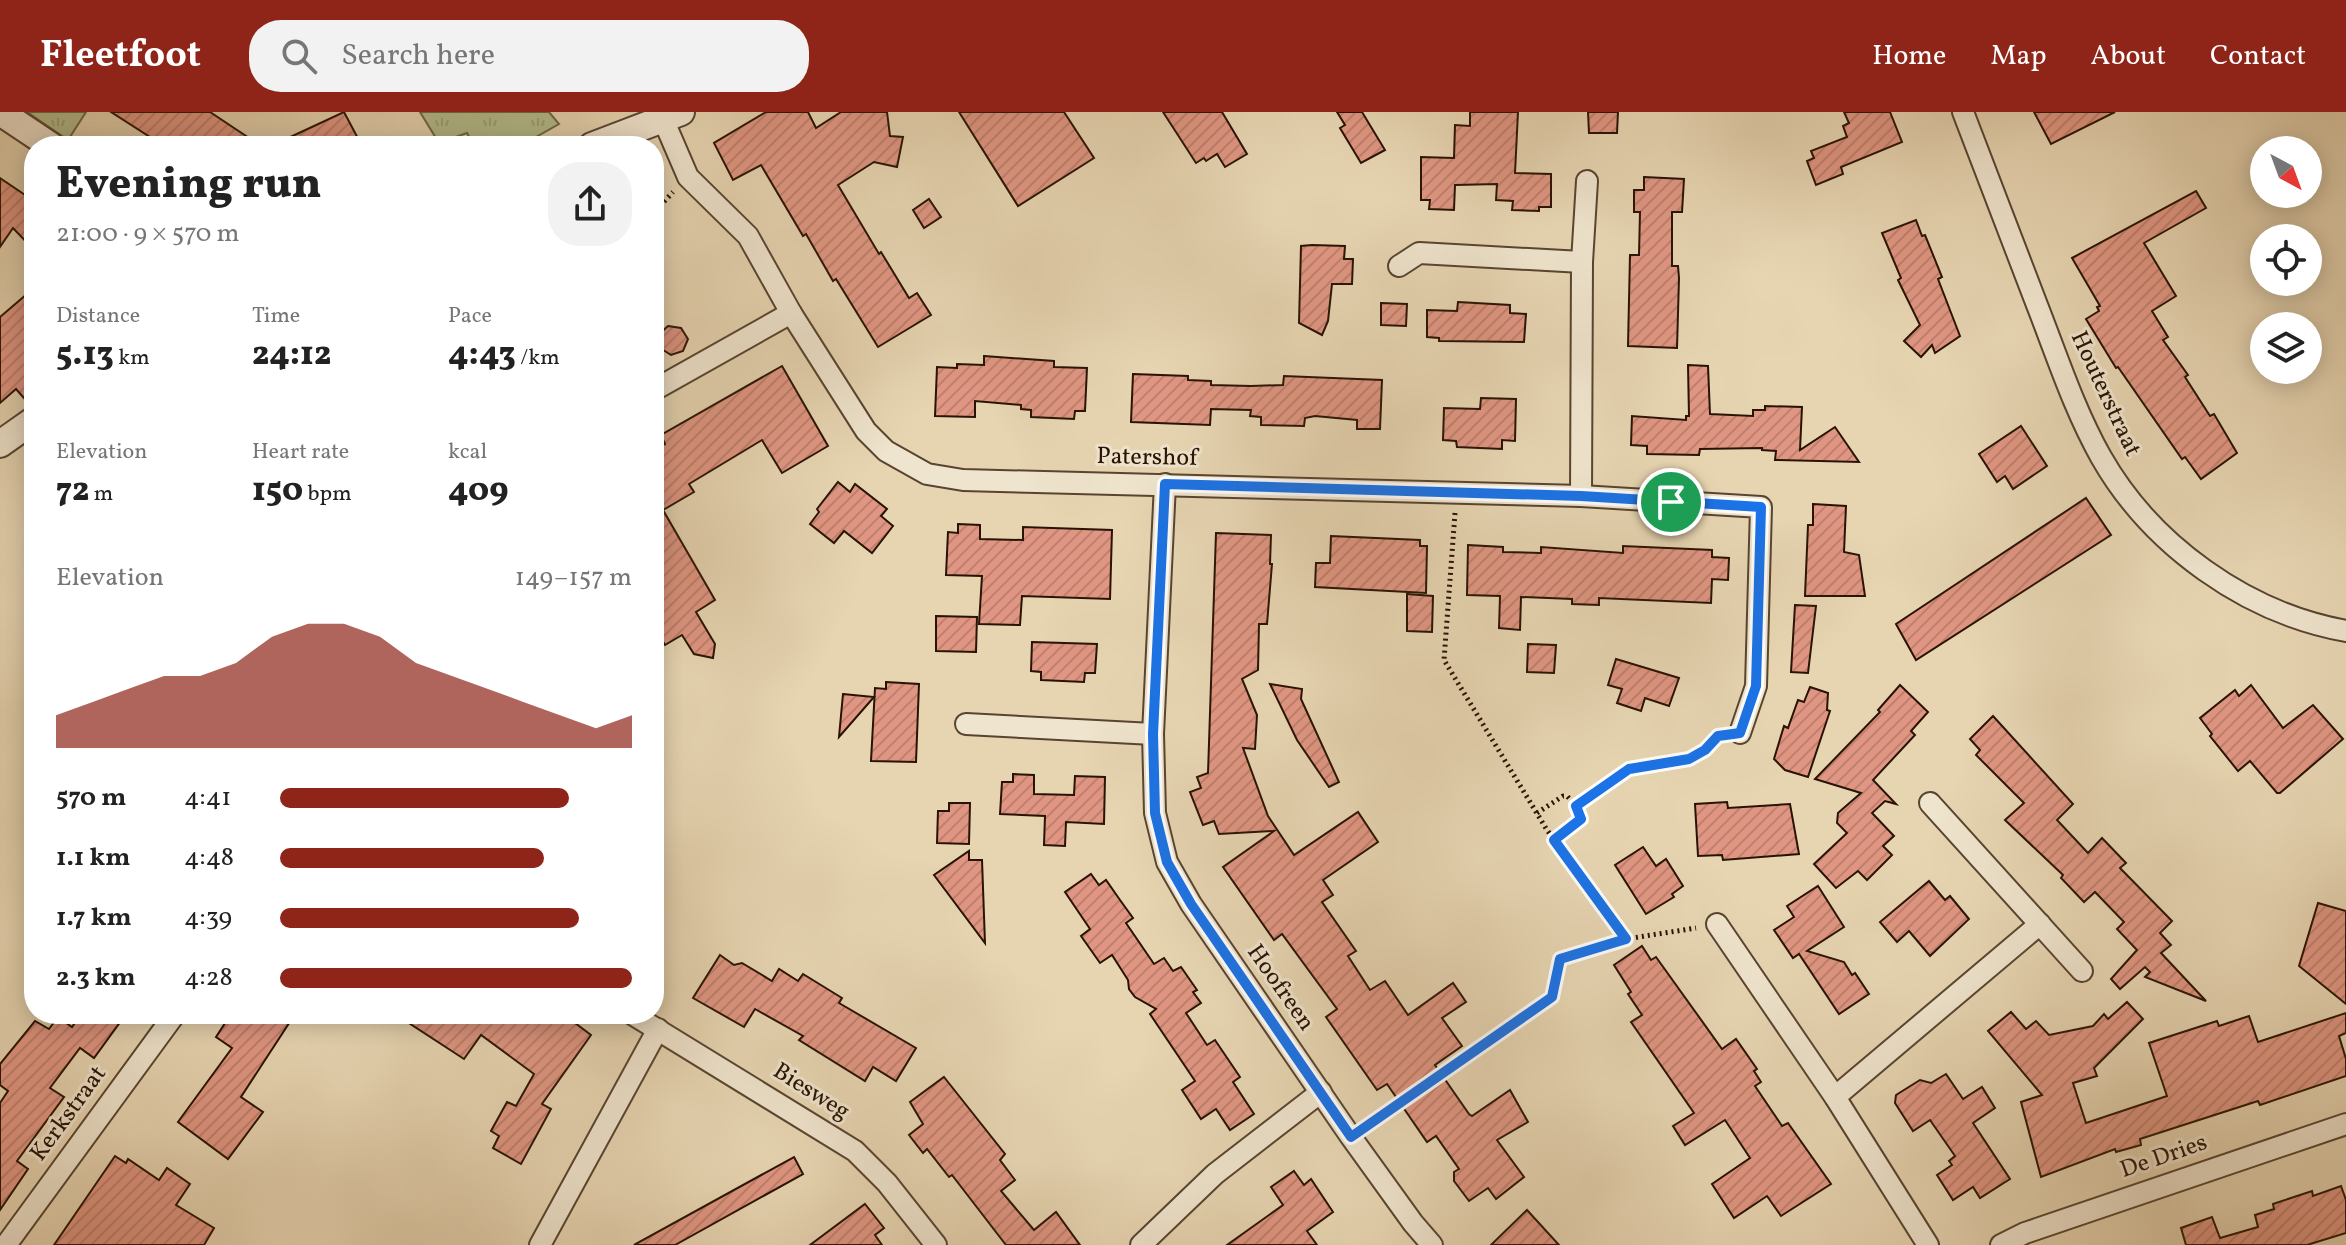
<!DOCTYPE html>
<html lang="en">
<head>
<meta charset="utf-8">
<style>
	body { margin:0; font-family:Vollkorn,serif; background:#f2f2f2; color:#222; height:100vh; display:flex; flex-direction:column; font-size:30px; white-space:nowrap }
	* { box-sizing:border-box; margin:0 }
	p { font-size:26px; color:#767676 }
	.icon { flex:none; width:44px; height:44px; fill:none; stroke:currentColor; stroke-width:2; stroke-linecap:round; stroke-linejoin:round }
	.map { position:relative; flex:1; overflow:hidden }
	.details { position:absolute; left:24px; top:24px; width:640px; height:888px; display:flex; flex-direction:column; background:#fff; border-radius:32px; box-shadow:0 4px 20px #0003 }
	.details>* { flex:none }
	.needle { width:52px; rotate:139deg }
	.tools { position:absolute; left:2250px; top:24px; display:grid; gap:16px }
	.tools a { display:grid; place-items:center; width:72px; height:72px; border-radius:50%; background:#fff; box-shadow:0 4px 20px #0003; font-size:40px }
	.pin { position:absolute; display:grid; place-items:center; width:68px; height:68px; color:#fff; margin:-34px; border:4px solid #fff; border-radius:50%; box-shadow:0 2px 8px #0007 }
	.round { display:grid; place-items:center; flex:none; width:84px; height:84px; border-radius:32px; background:#f2f2f2 }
	.headline { display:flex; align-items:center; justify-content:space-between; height:136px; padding:0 32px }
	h1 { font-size:44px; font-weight:800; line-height:60px }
	.figures { display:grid; grid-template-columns:repeat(3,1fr); gap:12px; height:136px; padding:8px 32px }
	.figures div { display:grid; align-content:center }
	.figures b { font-size:34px; font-weight:800 }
	.figures small { font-size:22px; font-weight:400 }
	.figures p { font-size:22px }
	.chart { height:224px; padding:16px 32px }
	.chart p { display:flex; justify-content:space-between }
	.chart svg { width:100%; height:144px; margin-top:8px; fill:#8f2418; opacity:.7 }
	ul { padding:0 32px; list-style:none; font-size:26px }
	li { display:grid; grid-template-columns:128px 96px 1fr; align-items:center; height:60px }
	li i { height:20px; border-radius:10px; background:#8f2418 }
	header { display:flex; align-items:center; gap:48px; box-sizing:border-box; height:112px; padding:0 40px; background:#8f2418; color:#fff }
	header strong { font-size:38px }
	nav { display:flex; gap:44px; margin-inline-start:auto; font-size:28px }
	.search { width:560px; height:72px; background:#f2f2f2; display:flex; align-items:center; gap:20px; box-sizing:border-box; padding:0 28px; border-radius:32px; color:#767676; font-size:30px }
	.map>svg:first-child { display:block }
	.grass { fill:url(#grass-tufts); stroke:#6e6848; stroke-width:2 }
	.building { fill:url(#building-hatch); stroke:#291304; stroke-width:2 }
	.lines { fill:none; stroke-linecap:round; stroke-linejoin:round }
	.minor-casing { stroke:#584430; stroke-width:24 }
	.tertiary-casing { stroke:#584430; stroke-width:30 }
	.path { stroke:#291304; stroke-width:5; stroke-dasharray:2 4; stroke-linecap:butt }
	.minor { stroke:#efe4cd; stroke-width:20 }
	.tertiary { stroke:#efe4cd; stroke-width:26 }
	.route-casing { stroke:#fff; stroke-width:16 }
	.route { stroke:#1a73e8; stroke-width:10 }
	.labels { text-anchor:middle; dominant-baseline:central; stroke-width:6; stroke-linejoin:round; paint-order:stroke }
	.street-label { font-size:24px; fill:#291304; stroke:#efe4cd }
</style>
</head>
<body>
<header>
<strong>Fleetfoot</strong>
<div class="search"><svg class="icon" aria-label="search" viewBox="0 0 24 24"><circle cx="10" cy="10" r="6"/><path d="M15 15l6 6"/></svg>Search here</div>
<nav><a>Home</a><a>Map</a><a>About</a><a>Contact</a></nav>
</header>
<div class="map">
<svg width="2346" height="1133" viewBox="0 0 2346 1133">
	<defs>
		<pattern id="grass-tufts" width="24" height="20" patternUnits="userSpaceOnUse" patternTransform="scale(2)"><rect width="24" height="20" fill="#b4bd8d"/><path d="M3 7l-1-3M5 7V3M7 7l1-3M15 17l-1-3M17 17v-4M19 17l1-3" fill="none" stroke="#9ba278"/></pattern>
		<pattern id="building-hatch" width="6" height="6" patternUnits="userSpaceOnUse" patternTransform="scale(2)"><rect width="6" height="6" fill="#e09682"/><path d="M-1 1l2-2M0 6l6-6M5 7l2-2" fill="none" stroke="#c0806f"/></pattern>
	</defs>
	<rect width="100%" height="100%" fill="#e7d5b2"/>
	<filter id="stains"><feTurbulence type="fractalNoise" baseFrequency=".0025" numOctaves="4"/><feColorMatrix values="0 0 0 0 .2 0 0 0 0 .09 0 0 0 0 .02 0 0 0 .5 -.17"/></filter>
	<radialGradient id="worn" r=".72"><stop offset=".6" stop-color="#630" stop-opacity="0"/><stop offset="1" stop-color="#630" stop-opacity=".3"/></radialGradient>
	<g class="grass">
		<path d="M27,0H86L68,28Z"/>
		<path d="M420,0H549L559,12L520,34H474L467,21L439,31Z"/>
	</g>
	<g class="building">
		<path d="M111,0H210L261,34H164Z"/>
		<path d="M344,0L362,34H271Z"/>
		<path d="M766,0H808L816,16L841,0H887L890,24L903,25L897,55L874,50L838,73L879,142L881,140L909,186L917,181L931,203L878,235L836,167L833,169L806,122L803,124L761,53L733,68L714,31Z"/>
		<path d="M959,0H1064L1094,46L1018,94Z"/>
		<path d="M1163,0H1222L1247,42L1225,55L1217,42L1206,49L1204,46L1196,51Z"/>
		<path d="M1337,0H1362L1385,38L1361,51L1340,16L1345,13Z"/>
		<path d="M1470,0H1518L1515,61L1551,62V95H1539V99L1512,98L1513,89L1496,88L1497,72L1455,73L1454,98L1429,97L1430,88H1421V45L1454,46L1455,13L1470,14Z"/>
		<path d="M1588,0H1618L1617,21H1589Z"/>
		<path d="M1844,0H1890L1902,30L1841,55L1843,62L1816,73L1807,49L1814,46L1811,39L1847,25L1843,14L1849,11Z"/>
		<path d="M2034,0H2115L2051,32Z"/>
		<path d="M1644,65L1684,67L1682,100H1672V154H1678L1679,166L1677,236L1628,234L1630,143H1639L1640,100H1634V78H1644Z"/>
		<path d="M0,66L34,89V138L13,116L0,135Z"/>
		<path d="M2196,79L2206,96L2144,131L2176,184L2152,199L2168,225L2163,228L2188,263L2185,265L2210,304L2214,302L2237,341L2201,367L2185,345L2182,347L2118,255L2116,256L2086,207L2099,199L2097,195L2100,194L2072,146Z"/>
		<path d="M929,87L941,105L924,116L913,98Z"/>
		<path d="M1916,108L1922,124L1925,123L1942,165L1938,167L1960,224L1935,241L1932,233L1921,245L1904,229L1920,213L1898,168L1901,166L1882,121Z"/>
		<path d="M1312,133L1345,134L1344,147H1353L1352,172H1332L1328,209L1322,223L1299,211L1301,134Z"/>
		<path d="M34,176V292L30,293L16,277L0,291V205Z"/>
		<path d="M1458,190L1510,193V201L1526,202L1524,230L1439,229V226L1427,225V198L1457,199Z"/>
		<path d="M1381,191L1407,192L1406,214L1381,213Z"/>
		<path d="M668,214L681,216L688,227L683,239L671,243L660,236L658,223Z"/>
		<path d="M984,244L1054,249V255L1087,256L1085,299H1075L1074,307L1031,305V298L1021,297V293L975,289V305L935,304L937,255L957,256V252L984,253Z"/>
		<path d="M1688,253L1708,254L1710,302L1753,304V298H1765V294L1802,295L1800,338L1835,315L1859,350L1775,348L1776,339L1762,338V336L1700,337L1699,343L1647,342V334L1631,333L1632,304L1686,308V304H1689Z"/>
		<path d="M782,254L828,334L782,361L762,328L689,372L694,380L663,398L715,488L696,500L715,532L713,546L694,542L682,523L665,533L654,514V338L665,332L661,323Z"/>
		<path d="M1133,262L1188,264V268L1211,269V273L1251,274L1283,273L1284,264L1382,268L1380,317H1357V308L1315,304L1305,306L1304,314L1261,313V305L1250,304L1251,298L1211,297L1210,313L1131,310Z"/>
		<path d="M1481,286L1516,287L1515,329L1502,328V337L1457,335L1456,329L1443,328L1444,296L1480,297Z"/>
		<path d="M2021,314L2047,354L2013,377L2005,364L1997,370L1979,342Z"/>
		<path d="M838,370L850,380L855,372L887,397L881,404L893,414L872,441L844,419L834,431L810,412L819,400L817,397Z"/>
		<path d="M2086,386L2111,423L1916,548L1896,512Z"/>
		<path d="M1813,392L1846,394L1844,440L1859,443L1865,484H1805L1808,413H1813Z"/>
		<path d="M958,412L980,413V427L1023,428V415L1112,418L1110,487L1022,484L1020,513L979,512L982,464L946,463L948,420L958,421Z"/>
		<path d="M1216,421L1271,423L1270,452H1272L1267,512H1259L1258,558L1242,567L1257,603L1255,637L1243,636L1268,704L1294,743L1358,700L1378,730L1323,768L1333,783L1322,790L1356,839L1348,844L1370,878L1385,869L1408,903L1453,871L1466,890L1442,906L1462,934L1435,953L1469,1002L1472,1004L1510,978L1528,1010L1497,1028L1524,1065L1496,1087L1488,1076L1469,1089L1454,1069V1060L1459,1057L1436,1024L1427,1030L1387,972L1377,978L1326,905L1337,897L1282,822L1274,828L1223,755L1274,719L1219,722L1214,709L1203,713L1190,680L1201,676L1197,665L1208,661Z"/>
		<path d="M1331,424L1420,428V434H1427L1426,481L1315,475L1316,451H1330Z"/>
		<path d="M1468,433L1503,435V440L1541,441V435L1623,441V434L1712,438V445L1729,446L1728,468L1712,467L1711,491L1599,486V493L1572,492V487L1521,485L1520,518L1499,516L1500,484L1467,483Z"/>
		<path d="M1407,482L1433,484L1432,520L1407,519Z"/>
		<path d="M1795,493L1816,494L1808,561L1791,560Z"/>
		<path d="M936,504L977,505L976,540L936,539Z"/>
		<path d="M1032,530L1097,532L1095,561H1085L1084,570L1041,568V560L1031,559Z"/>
		<path d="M1528,532L1556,533L1554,561L1527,560Z"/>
		<path d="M1616,547L1679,566L1669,594L1645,586L1641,599L1617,591L1622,577L1608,573Z"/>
		<path d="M886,570L919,572L916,650L871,649L875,576L886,577Z"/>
		<path d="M1270,572L1302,577L1301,587L1339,670L1329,675L1297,628Z"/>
		<path d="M1900,573L1928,600L1911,619L1915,623L1873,668L1896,692L1885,689L1872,701L1894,724L1883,734L1892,743L1867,768L1858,759L1836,776L1814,752L1847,721L1837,711L1838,701L1861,681L1815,667L1880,600L1878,598Z"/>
		<path d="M2251,573L2283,616L2313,593L2343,627L2280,681H2277L2250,649L2238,659L2210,624L2212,622L2200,606L2235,578L2239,584Z"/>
		<path d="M1810,575L1828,581L1827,598L1830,599L1808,665L1785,658L1774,647L1784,614L1788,616L1798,588L1804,590Z"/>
		<path d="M843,582L874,585L839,625Z"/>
		<path d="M1993,604L2073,692L2057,708L2088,741L2102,726L2126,751L2120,756L2172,809L2160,821L2171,833L2161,841L2206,889L2145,865L2150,860L2145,855L2120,877L2111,867L2137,838L2117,817L2124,810L2095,780L2084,790L2061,766L2063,763L2005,708L2024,691L1976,643L1980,638L1970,627Z"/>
		<path d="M1013,662L1034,663V682L1074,683L1075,664L1105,665L1104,712L1066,710L1065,734L1044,733L1045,704L1000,702L1002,670H1013Z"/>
		<path d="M1727,690L1728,696L1790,692L1799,742L1723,748L1722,743L1698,744L1695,692Z"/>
		<path d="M949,691H970L969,732L937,731L938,699H949Z"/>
		<path d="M1643,735L1656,754L1666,747L1683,774L1672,782L1674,785L1646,802L1615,753Z"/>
		<path d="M969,739V748H982L985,831L934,763Z"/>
		<path d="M1091,762L1099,773L1106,768L1120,788L1133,806L1126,811L1154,852L1164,846L1173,859L1181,855L1197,878L1193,880L1201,891L1186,901L1207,933L1215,928L1240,965L1233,970L1254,1002L1230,1018L1216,997L1201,1007L1182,978L1195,969L1150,902L1156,897L1135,885L1129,877L1128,868L1112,843L1100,851L1081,824L1090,817L1065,780Z"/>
		<path d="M1929,769L1945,788L1950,784L1969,807L1930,844L1909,819L1897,830L1880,810Z"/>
		<path d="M1818,774L1844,815L1807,839L1844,850L1852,863L1855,861L1869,882L1839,902L1799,842L1793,846L1774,818L1794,805L1787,794Z"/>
		<path d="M2318,791L2346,799V892L2299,854Z"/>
		<path d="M1642,834L1651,848L1656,845L1722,937L1736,927L1757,957L1754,959L1761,970L1755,974L1782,1014L1788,1011L1831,1072L1781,1104L1767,1084L1734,1106L1712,1072L1750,1046L1725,1008L1685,1033L1673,1014L1694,1001L1631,910L1642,903L1628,882L1631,880L1614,853Z"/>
		<path d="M720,843L734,853L742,851L772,869L779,857L798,869L803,862L842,886L839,891L916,936L896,969L873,955L865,969L799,928L803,924L755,897L744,915L693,886Z"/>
		<path d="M2127,890L2143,907L2094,956L2097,964L2073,971L2086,1011L2167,984L2149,931L2217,909L2219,914L2249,904L2258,930L2346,901V921L2339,924L2346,947V964L2260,993L2258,989L2140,1027L2141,1033L2116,1040L2115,1037L2041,1065L2021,990L2042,983L1988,919L2011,900L2026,917L2036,909L2049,923L2093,914L2104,902L2108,907Z"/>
		<path d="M81,902H126L94,946L80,936L50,976L64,985L17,1049L28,1057L0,1098V991L8,979L0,973V952L35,909L49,917L58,905L72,915Z"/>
		<path d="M231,902H295L241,985L263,1000L228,1047L178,1010L232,936L216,925Z"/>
		<path d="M395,902H563L591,923L542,992L551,997L521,1052L493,1036L499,1024L491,1019L507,990L516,994L534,962L481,923L464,947Z"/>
		<path d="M1946,962L1963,987L1982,975L1995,996L1973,1011L2010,1067L1980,1086L1973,1075L1953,1088L1937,1063L1952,1053L1949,1049L1955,1044L1930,1008L1913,1019L1895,991L1896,983L1920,968L1931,971Z"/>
		<path d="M944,965L1005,1042L1000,1048L1015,1068L1001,1079L1034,1118L1056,1100L1080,1133H1006L952,1063L949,1065L927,1037L923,1041L909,1023L923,1012L910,990Z"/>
		<path d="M115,1044L126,1051L128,1047L159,1068L167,1056L190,1072L176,1093L214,1116L204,1133H54Z"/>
		<path d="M794,1045L803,1062L675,1133H634Z"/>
		<path d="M1294,1059L1304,1073L1311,1067L1333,1100L1307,1119L1317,1133H1227L1283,1093L1271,1075Z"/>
		<path d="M2341,1074L2346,1088V1121L2307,1133H2186L2181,1116L2212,1105L2220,1126L2258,1115L2255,1103L2274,1097L2273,1092L2312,1079L2313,1084Z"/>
		<path d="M865,1092L884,1116L875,1123L882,1133H810Z"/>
		<path d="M1527,1098L1559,1133H1491Z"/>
	</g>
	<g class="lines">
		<g class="minor-casing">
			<g id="minor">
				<path d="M1963,0C1988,64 2012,129 2037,193C2057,244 2074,297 2101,345C2151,433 2246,501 2346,519"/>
				<path d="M663,7L688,65L748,124L791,201L866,319L886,339L927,362L963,368L1581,384L1761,395L1756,574L1740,621"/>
				<path d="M1399,154L1419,141L1582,150"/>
				<path d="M654,278L791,201"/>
				<path d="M1165,372L1153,622L1155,701L1167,750L1191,792L1351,1025L1413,1111L1432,1133"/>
				<path d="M1581,384L1582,150L1587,69"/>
				<path d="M966,612L1153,622"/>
				<path d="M1930,691L2082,859"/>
				<path d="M1717,812L1835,985L1928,1133"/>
				<path d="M632,902L855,1039L887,1071L936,1133"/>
				<path d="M1835,985L2040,812"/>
				<path d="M6,1133L175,902"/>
				<path d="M540,1133L658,917"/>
				<path d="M1141,1133L1215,1062L1321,980"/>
				<path d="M2001,1133L2025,1121L2346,1012"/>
			</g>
		</g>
		<g class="tertiary-casing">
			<g id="tertiary">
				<path d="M0,0L51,34"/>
				<path d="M592,34L681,0"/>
				<path d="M0,332L34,308"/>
			</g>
		</g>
		<g class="path">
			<path d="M660,94L673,80"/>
			<path d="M1455,401L1444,548L1547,718L1626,827"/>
			<path d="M1537,701L1563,684H1567L1576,694"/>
			<path d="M1554,728L1581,707L1576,694L1629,657L1689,647L1705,638L1718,624"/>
			<path d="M1368,1013L1552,885L1560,847L1626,827L1696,816"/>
		</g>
		<use href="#minor" class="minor"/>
		<use href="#tertiary" class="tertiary"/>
	</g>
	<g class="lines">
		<g class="route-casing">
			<path id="route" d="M1165,372L1581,384L1761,395L1756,574L1740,621L1718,624L1705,638L1689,647L1629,657L1576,694L1581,707L1554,728L1626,827L1560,847L1552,885L1351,1025L1191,792L1167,750L1155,701L1153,622Z"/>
		</g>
		<use href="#route" class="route"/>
	</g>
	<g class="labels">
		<g class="street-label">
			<text transform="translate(2105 282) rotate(65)">Houterstraat</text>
			<text transform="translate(1147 346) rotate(1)">Patershof</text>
			<text transform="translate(1280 876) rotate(55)">Hoofreen</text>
			<text transform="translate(811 980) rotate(32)">Biesweg</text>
			<text transform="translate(69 1002) rotate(-54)">Kerkstraat</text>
			<text transform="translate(2164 1045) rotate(-19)">De Dries</text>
		</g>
	</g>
	<rect width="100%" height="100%" filter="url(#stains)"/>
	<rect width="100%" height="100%" fill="url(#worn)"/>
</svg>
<div class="tools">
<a><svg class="needle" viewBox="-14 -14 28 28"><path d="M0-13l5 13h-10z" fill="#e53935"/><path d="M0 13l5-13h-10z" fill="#767676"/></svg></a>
<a><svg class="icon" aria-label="locate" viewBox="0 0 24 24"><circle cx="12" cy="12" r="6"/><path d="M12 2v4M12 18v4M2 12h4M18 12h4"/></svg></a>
<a><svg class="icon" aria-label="layers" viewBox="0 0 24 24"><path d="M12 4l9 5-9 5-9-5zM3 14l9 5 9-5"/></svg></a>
</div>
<div class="pin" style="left:1671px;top:390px;background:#1e9e55"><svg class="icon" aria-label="arrive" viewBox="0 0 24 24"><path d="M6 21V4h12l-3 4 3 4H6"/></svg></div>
<section class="details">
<div class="headline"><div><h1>Evening run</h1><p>21:00 · 9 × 570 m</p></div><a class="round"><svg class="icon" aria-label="share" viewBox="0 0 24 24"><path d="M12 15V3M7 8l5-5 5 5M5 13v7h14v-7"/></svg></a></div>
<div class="figures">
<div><p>Distance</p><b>5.13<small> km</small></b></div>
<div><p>Time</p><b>24:12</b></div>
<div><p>Pace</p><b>4:43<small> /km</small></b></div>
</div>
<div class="figures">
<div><p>Elevation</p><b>72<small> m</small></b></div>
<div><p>Heart rate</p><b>150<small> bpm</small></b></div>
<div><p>kcal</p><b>409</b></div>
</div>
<div class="chart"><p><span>Elevation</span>149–157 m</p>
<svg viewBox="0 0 160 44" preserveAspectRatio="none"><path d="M0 44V34L10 30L20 26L30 22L40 22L50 18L60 10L70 6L80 6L90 10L100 18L110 22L120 26L130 30L140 34L150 38L160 34V44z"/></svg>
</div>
<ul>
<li><b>570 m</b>4:41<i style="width:82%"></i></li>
<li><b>1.1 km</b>4:48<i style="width:75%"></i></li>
<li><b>1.7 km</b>4:39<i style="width:85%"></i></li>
<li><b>2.3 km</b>4:28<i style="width:100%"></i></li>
</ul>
</section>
</div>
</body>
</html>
